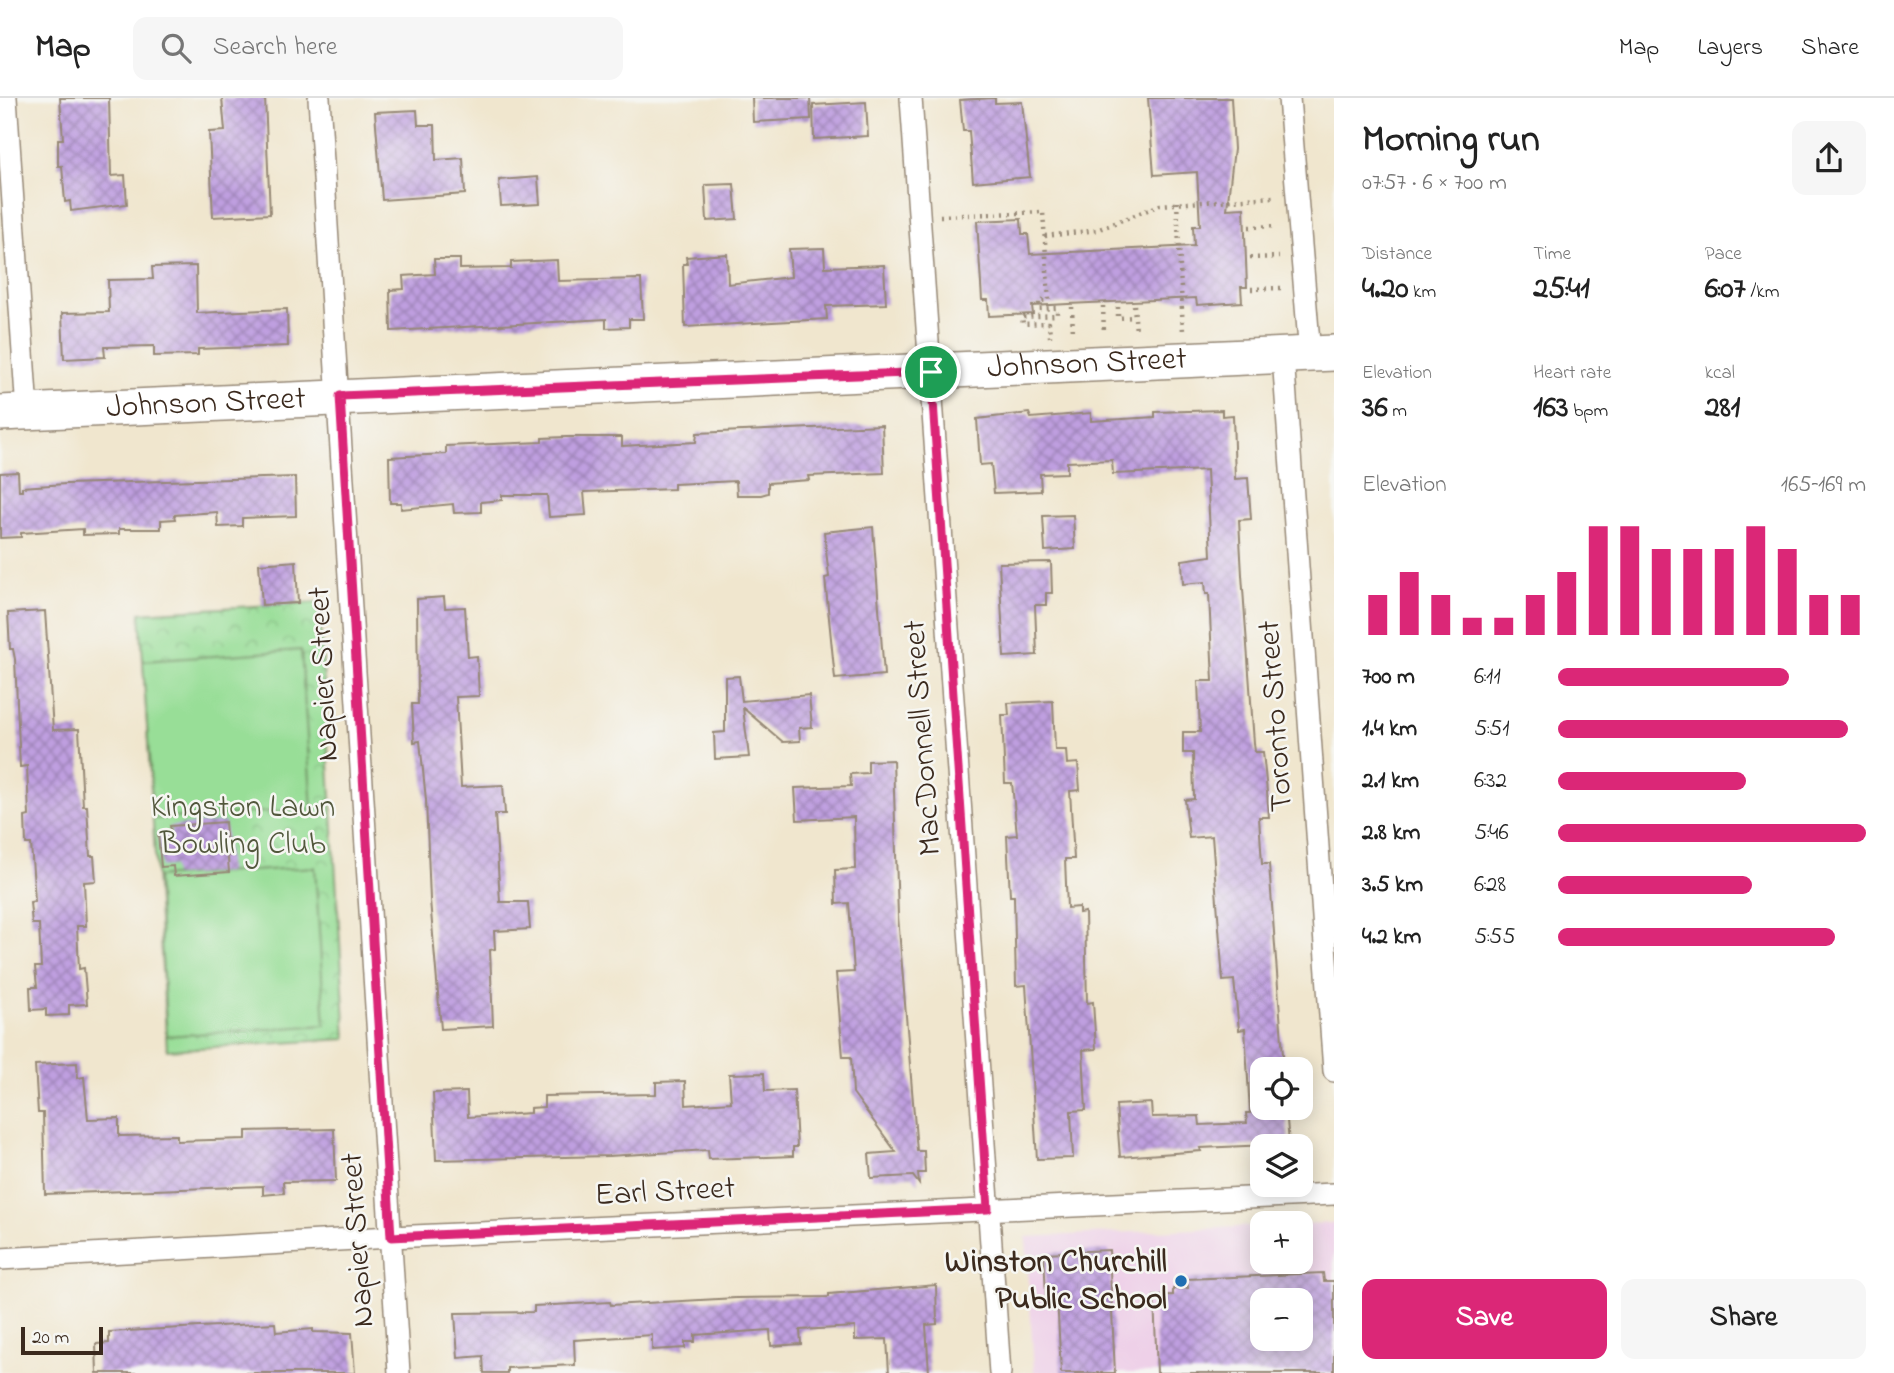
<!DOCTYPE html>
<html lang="en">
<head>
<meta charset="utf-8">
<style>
	body { margin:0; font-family:"Indie Flower",sans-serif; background:#f6f6f6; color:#222; height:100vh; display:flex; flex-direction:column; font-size:26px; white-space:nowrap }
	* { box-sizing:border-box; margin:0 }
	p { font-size:23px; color:#767676 }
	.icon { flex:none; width:38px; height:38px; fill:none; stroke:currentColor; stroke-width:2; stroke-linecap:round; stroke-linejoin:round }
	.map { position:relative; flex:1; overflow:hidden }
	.drawer { display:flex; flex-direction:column; background:#fff; width:560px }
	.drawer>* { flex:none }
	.buttons { position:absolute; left:1250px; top:959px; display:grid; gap:14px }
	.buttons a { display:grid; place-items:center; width:63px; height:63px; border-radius:14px; background:#fff; box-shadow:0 4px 18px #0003; font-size:35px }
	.scale { position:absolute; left:21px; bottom:18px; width:82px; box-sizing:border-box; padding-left:7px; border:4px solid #3b2a1e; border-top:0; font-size:19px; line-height:24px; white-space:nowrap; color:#3b2a1e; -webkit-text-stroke:5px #f6f6f2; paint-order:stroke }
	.pin { position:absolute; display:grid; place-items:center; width:60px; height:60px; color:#fff; margin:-30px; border:4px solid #fff; border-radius:50%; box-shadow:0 2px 7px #0007 }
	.round { display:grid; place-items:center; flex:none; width:74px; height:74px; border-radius:14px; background:#f6f6f6 }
	.headline { display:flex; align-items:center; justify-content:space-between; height:119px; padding:0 28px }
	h1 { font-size:38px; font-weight:800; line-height:52px }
	.figures { display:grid; grid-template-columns:repeat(3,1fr); gap:10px; height:119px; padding:7px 28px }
	.figures div { display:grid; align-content:center }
	.figures b { font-size:30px; font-weight:800 }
	.figures small { font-size:19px; font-weight:400 }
	.figures p { font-size:19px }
	.chart { height:196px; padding:14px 28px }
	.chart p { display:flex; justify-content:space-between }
	.chart svg { width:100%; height:126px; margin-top:7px; stroke:#db2777; stroke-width:6 }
	.cta { display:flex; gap:14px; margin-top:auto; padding:14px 28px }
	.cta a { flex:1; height:80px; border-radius:14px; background:#db2777; color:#fff; font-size:28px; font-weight:800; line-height:80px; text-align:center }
	.cta a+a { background:#f6f6f6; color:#222 }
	ul { padding:0 28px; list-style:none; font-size:23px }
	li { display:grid; grid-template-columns:112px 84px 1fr; align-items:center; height:52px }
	li i { height:18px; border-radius:9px; background:#db2777 }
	header { display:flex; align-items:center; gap:42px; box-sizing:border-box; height:98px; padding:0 35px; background:#fff; border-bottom:2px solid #e0e0e0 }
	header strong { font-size:33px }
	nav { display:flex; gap:38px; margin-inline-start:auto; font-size:24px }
	.search { width:490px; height:63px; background:#f6f6f6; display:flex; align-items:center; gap:18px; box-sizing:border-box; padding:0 24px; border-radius:14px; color:#767676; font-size:26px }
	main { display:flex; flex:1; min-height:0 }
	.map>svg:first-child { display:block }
	.built { fill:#eed0e8; fill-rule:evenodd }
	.park { fill:url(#park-crowns); stroke:#6a845a; stroke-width:2 }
	.pitch { fill:#98de97; stroke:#6a845a; stroke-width:2 }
	.building { fill:url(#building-cross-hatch); fill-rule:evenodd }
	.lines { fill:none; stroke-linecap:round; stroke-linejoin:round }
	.street-casing { stroke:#968876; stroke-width:24 }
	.primary-casing { stroke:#968876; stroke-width:38 }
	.path { stroke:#968876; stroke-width:4.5; stroke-dasharray:2 5; stroke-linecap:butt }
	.street { stroke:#fff; stroke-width:21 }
	.primary { stroke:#fff; stroke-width:35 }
	.route-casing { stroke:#fff; stroke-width:14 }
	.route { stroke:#db2777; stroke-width:9 }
	.poi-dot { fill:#1f6fb2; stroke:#f6f6f2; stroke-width:2.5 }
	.labels { text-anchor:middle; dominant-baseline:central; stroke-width:5; stroke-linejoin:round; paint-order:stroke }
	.street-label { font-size:32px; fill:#3b2a1e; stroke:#f6f6f2 }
	.park-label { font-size:32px; fill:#52573c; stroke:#f6f6f2 }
	.poi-label { font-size:32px; font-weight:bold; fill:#3b2a1e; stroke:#f6f6f2; text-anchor:end }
</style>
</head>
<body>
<header>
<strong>Map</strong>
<div class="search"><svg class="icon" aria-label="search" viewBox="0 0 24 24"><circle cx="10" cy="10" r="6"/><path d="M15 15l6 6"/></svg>Search here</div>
<nav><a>Map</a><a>Layers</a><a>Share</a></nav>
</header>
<main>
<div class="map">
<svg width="1334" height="1275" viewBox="0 0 1334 1275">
	<defs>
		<pattern id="park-crowns" width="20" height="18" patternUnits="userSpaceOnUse" patternTransform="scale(1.75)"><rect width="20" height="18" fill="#98de97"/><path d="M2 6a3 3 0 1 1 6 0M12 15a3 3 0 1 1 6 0" fill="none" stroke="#84bf82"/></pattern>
		<pattern id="building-cross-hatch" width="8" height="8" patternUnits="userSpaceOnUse" patternTransform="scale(1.75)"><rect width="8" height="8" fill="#bf9fe0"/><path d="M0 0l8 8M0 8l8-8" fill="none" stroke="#9c82b5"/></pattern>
	</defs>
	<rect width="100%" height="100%" fill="#f6f6f2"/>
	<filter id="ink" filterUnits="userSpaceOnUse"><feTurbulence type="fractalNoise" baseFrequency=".0143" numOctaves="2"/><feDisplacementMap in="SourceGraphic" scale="14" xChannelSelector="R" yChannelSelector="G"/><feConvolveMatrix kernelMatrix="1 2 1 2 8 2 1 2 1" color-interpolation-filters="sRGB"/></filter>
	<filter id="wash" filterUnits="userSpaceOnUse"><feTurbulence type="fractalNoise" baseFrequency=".00686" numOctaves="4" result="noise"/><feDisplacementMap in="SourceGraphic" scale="28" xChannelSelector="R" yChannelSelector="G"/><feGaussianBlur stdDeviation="1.57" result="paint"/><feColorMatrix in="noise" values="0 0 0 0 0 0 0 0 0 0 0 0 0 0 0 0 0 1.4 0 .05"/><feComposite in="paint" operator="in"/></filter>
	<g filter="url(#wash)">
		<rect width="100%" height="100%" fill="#f0e6ce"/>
		<path class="built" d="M1334,1125V1275H1034L1026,1139L1262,1128V1164H1300V1126ZM1262,1202H1300V1241H1262Z"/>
		<path class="park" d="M319,504L346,941L167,952L140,515Z"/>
		<g class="pitch">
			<path d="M301,552L312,711L153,721L143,563Z"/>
			<path d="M315,769L325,927L167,938L157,779Z"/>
		</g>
		<g id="blocks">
			<g class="building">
				<path d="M60,0H109L111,78L125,77L127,106L71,113L70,103L65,104L62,68H58V41H63Z"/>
				<path d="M222,0H265L270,116L213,119L209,34L225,33Z"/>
				<path d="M752,0H810L811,21L753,24Z"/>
				<path d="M995,0V5L1022,4L1030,79L973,84L969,33H963L960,2Z"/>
				<path d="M1148,0H1231L1234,51L1227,111L1244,110L1247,189H1241L1242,204L1197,207L1196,200L1068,206L1032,208L1033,216L989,218L988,202H982L977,123L1021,121L1022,136H1028L1030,156L1194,148L1193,128H1200L1197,74L1154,77Z"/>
				<path d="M866,4L868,38L814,41L813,7Z"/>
				<path d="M417,12L418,27H435L436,62L463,60L465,96L382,102L375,14Z"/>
				<path d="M538,79L540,106L501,108L499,82Z"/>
				<path d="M734,86L737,121L707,123L705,87Z"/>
				<path d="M824,150L825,169L884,167L886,206L826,208L827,221L685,229L683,166H687L686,159L727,156L728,186L791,179L789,151Z"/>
				<path d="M434,161H460V171L511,170V164L557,162L558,183L641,181L643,221H629V229L606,230V221L391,233L390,192L404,191L403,178L435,176Z"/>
				<path d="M196,168L197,215L287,211L288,248L198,251V257L154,258V248L104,249L105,259L64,261L62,215L109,214L108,182L153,181L152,169Z"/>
				<path d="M1222,312V318L1233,317L1235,381L1248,380L1251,421L1239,422L1242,477L1254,645L1255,654H1263L1267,694L1269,719H1259L1262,766H1269L1284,971H1262V1010H1286L1289,1046L1200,1050L1201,1053L1120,1059L1116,1007L1151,1005L1152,1019L1199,1018L1200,1027L1247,1025L1246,1015H1250L1245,931L1239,932L1234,882L1223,883L1212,738L1189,740L1185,702L1194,701L1193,655H1183V634H1200L1198,583H1213L1209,496H1206L1205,484L1183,486L1182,462L1211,458L1207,372L1113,376L1112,362L1067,364V375L1040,376L1041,393L994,395L991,366L980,367L977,321L1029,315L1031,320L1091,315V323L1155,319V314Z"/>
				<path d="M882,327L884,375L808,378L809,382L768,385V395L761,397H737L736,383L674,386V391L584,394L586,417L549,419L547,397H502V402L481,404V414L454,415L453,406L401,411V405H390L389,359L446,356V348L542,344V340L566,339H622V348L696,344L697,335Z"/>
				<path d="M18,374L19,393H22V389L66,386L295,379L296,418L242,420V428L218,429L217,414L174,417L175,421L161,422V431H119V436L83,437V431L21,435V439L0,440V375Z"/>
				<path d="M1073,417L1075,451L1045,453L1043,418Z"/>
				<path d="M873,429L884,577L835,581L825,480L829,479L824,434Z"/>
				<path d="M296,463L298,505L262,507L259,466Z"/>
				<path d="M1051,464L1052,495H1046V507H1035L1037,557L1004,559L999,465Z"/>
				<path d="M444,499L445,510L465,509L468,559L477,558L479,598L456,599L461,689L503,687L505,716H495L500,804H528L530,831L494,833L495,851L490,852L493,928L441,931L430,802L426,702L420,643L414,644L412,606H418L417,501Z"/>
				<path d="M45,513L53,632L79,631L83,708H87L90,758H94L96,783L84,784L86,828H77L79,871L84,870L87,906L69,907V917L46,918V911L31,912L30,889H37L35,869H41L39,826H32L30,804L35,803L31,746H26L25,719L29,718L27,668L20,669L15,561L13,551H10L8,515Z"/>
				<path d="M739,578L742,603L809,597L812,629L799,630L800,643L783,644L743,610L749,659L715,661L714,635L725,634V579Z"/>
				<path d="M1053,603L1055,652H1066L1067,666L1078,665L1080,692L1070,693L1074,761H1065L1067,810L1079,809V815L1085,814L1087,905L1093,904L1096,951L1083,952L1086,1012L1071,1013L1073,1060L1037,1061L1026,887L1016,888L1014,798H1010L1007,738L1017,737L1012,685H1005L1002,617H1009L1008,605Z"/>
				<path d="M893,662L898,818L906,918L917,1053H924L925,1075H918L919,1086L913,1078L871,1080L869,1056L896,1054L853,995L851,959H843L836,875L854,874L849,805L836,806L835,772L855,771L854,719L797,722L795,690L851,688L850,676L868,675V663Z"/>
				<path d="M225,724L229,774L174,778L173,768L161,769L158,736L171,735L170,728Z"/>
				<path d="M77,965L78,980L84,979L88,1021L119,1020V1038L177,1037V1043L246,1041V1033L334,1031L336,1083L283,1084L284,1095L263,1097V1088L45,1096L43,1015H38L35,967Z"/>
				<path d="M764,975L765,993L794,992L797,1049H793V1058L709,1061L708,1052L608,1058L436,1062L433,995L467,994L468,1019L530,1015V1010L544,1009V998L656,996V984L685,983L686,1007L731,1004L729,976Z"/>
				<path d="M1109,1152L1115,1275H1061L1057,1198L1046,1199L1044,1155Z"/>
				<path d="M1323,1175L1324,1183H1334V1275H1157L1154,1198L1173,1197V1191L1188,1190L1187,1181ZM1262,1202H1300V1241H1262Z"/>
				<path d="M936,1187L937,1226L926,1227L929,1275H889L887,1241L855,1242V1229L800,1232L801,1246L771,1248L770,1232L695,1237V1244H685V1250L652,1252V1237L574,1242L575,1267L507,1270V1275H484L483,1258L458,1260L455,1215L534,1214V1208L610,1204L611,1207L736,1200L829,1199V1196Z"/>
				<path d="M275,1225L276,1234L313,1231V1234L352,1235L355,1275H97L96,1246L109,1245V1234Z"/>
			</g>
		</g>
	</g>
	<g filter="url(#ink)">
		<use href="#blocks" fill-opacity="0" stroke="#968876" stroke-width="2"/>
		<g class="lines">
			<g class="street-casing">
				<g id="street">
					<path d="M6,0L27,314"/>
					<path d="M319,0L399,1275"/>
					<path d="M911,0L1000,1275"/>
					<path d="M1289,0L1310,257"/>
					<path d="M1283,258L1334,973"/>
					<path d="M0,1161L391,1139L1334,1096"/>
				</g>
			</g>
			<g class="primary-casing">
				<g id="primary">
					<path id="s1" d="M0,315L1334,255"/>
				</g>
			</g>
			<g class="path">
				<path d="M1177,104L1183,234"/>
				<path d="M940,118L1043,114L1049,202L1039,203V211L1057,210V217L1022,219L1023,226L1049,225L1050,239"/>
				<path d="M1249,129L1276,128"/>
				<path d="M1045,138L1097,132L1160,107L1274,99"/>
				<path d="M1250,160L1279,159"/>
				<path d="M1251,191L1281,190"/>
				<path d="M1134,207L1136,234"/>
				<path d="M1103,208L1104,235"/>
				<path d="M1072,209L1073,237"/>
				<path d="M1118,209V220L1135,219"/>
			</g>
			<use href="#street" class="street"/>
			<use href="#primary" class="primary"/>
		</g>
	</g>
	<g class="lines" filter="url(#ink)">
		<g class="route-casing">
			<path id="route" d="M931,274L988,1111L391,1139L340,298Z"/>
		</g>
		<use href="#route" class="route"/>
	</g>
	<circle class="poi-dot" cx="1181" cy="1183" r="7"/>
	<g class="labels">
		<g class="street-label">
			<text stroke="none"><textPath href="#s1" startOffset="1088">Johnson Street</textPath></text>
			<text stroke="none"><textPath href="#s1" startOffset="206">Johnson Street</textPath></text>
			<text transform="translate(325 576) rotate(-93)">Napier Street</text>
			<text transform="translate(1277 618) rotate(-94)">Toronto Street</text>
			<text transform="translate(924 640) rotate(-94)">MacDonnell Street</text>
			<text transform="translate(665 1095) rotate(-3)">Earl Street</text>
			<text transform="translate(359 1142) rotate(-94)">Napier Street</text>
		</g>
		<g class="park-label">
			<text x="243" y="710">Kingston Lawn<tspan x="243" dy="37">Bowling Club</tspan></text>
		</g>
		<g class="poi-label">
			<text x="1167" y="1165">Winston Churchill<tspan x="1167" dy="37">Public School</tspan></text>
		</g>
	</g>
</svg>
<div class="buttons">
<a><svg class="icon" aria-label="locate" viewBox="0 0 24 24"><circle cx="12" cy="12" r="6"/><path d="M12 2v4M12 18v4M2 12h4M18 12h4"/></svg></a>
<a><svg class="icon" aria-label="layers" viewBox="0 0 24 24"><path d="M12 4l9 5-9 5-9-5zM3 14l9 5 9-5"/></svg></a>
<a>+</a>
<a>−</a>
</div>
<div class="scale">20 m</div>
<div class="pin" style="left:931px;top:274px;background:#1e9e55"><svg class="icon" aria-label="arrive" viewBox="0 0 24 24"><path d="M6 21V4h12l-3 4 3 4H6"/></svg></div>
</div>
<section class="drawer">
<div class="headline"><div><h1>Morning run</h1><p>07:57 · 6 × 700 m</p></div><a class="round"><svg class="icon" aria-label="share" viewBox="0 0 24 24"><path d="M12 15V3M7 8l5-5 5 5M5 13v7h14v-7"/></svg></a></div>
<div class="figures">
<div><p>Distance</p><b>4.20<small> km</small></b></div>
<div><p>Time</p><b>25:41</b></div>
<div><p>Pace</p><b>6:07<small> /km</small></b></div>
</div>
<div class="figures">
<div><p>Elevation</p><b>36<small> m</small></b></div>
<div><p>Heart rate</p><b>163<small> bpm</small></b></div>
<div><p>kcal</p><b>281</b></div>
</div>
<div class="chart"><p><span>Elevation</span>165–169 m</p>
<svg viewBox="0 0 160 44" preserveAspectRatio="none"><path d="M5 44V30M15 44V22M25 44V30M35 44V38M45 44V38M55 44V30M65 44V22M75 44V6M85 44V6M95 44V14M105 44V14M115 44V14M125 44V6M135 44V14M145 44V30M155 44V30"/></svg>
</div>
<ul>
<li><b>700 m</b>6:11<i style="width:75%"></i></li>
<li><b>1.4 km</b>5:51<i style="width:94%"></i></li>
<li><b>2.1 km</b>6:32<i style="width:61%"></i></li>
<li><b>2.8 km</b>5:46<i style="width:100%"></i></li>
<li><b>3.5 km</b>6:28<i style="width:63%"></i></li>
<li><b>4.2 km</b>5:55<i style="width:90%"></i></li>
</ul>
<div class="cta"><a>Save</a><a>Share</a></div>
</section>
</main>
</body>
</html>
